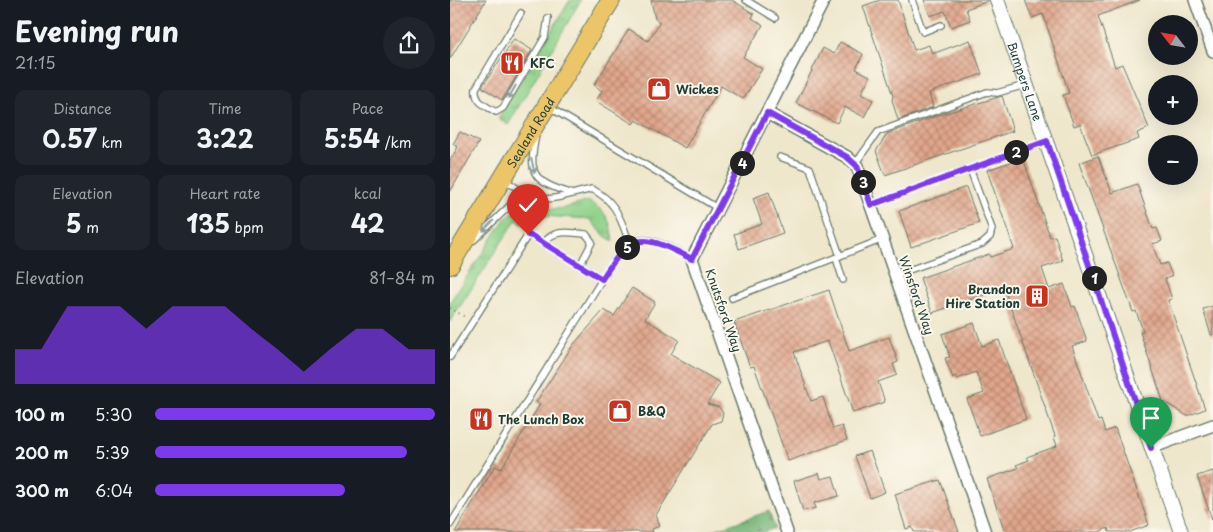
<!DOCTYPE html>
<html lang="en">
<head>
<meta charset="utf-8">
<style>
	body { margin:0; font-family:"Playpen Sans",sans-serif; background:#20242c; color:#f1f3f6; height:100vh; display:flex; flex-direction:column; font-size:19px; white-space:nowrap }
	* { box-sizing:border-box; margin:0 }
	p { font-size:16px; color:#9ea1a6 }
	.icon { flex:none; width:28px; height:28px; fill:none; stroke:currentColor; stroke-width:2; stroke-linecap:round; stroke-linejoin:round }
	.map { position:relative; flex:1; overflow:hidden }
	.panel { display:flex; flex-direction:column; background:#171b24; width:450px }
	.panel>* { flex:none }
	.needle { width:32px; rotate:301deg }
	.tools { position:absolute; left:698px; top:15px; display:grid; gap:10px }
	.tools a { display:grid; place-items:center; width:50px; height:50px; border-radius:50%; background:#171b24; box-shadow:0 5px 20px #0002; font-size:25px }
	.pin { position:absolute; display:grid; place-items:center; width:42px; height:42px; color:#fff; margin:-51px -21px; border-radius:50% 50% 50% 0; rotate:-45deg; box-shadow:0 0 5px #0007 }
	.pin .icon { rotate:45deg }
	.km { position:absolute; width:25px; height:25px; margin:-12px; border-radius:50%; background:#222; color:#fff; font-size:14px; line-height:25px; text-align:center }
	.round { display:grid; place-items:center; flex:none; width:52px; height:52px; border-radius:26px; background:#20242c }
	.summary { display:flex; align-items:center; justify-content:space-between; height:85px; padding:0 15px }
	h1 { font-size:28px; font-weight:700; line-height:38px }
	.metrics { display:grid; grid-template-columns:repeat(3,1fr); gap:8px; height:85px; padding:5px 15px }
	.metrics div { display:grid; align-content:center; border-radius:10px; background:#20242c; text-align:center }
	.metrics b { font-size:25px; font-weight:700 }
	.metrics small { font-size:14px; font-weight:400 }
	.metrics p { font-size:14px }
	.chart { height:140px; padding:10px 15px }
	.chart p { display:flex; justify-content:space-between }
	.chart svg { width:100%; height:90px; margin-top:5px; fill:#7c3aed; opacity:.7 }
	ul { padding:0 15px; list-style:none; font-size:16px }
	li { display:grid; grid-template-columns:80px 60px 1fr; align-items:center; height:38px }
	li i { height:12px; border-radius:6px; background:#7c3aed }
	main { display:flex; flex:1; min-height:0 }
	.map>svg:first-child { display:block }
	.grass { fill:url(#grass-tufts); stroke:#56875e }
	.forest { fill:url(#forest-firs); stroke:#487854 }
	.building { fill:url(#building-cross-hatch) }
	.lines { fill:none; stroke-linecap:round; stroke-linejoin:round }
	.service-casing { stroke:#687869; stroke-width:8 }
	.minor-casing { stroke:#687869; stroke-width:14 }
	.tertiary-casing { stroke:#687869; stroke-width:16 }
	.primary-casing { stroke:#687869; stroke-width:20 }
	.path { stroke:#687869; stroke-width:2; stroke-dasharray:1 4; stroke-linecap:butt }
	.service { stroke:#fff; stroke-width:5.5 }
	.minor { stroke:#fff; stroke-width:11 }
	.tertiary { stroke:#fff; stroke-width:14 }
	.primary { stroke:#edc569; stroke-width:18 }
	.oneway { stroke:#8f9e9a }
	.route-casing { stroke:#fff; stroke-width:10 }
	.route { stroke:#7c3aed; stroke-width:6 }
	.labels { text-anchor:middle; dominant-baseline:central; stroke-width:4; stroke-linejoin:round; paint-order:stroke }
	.poi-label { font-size:12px; font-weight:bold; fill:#1f3d34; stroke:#fbf7ec; text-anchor:start }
	.street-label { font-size:12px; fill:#1f3d34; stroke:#fbf7ec }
</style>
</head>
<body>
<main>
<section class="panel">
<div class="summary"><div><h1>Evening run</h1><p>21:15</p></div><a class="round"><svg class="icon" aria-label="share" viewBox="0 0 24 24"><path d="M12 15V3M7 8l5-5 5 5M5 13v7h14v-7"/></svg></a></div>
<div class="metrics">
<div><p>Distance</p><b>0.57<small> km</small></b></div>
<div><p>Time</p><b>3:22</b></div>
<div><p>Pace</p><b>5:54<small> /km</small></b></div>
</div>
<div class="metrics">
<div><p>Elevation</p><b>5<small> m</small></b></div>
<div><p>Heart rate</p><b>135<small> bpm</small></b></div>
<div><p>kcal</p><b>42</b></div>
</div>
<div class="chart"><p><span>Elevation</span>81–84 m</p>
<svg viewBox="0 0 160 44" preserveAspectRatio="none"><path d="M0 44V27L10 27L20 6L30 6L40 6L50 17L60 6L70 6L80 6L90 17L100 27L110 38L120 27L130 17L140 17L150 27L160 27V44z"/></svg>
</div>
<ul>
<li><b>100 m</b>5:30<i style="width:100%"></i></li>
<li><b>200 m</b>5:39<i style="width:90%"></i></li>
<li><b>300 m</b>6:04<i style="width:68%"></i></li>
</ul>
</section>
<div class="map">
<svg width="763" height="532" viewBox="0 0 763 532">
	<defs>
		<pattern id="grass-tufts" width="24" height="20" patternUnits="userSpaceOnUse" patternTransform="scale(1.25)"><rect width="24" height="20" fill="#8ed189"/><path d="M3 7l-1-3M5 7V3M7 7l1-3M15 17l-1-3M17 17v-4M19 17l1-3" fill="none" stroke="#73ab71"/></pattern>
		<pattern id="forest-firs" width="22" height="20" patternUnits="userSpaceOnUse" patternTransform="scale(1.25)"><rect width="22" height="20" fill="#72b375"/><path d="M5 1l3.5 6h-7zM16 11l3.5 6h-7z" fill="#5d9361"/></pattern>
		<pattern id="building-cross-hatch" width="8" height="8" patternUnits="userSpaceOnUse" patternTransform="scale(1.25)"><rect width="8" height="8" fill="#e1a68b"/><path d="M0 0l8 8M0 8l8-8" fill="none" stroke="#b68872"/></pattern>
	</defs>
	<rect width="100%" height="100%" fill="#fbf7ec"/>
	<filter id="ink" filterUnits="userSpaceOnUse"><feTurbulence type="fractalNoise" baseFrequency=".02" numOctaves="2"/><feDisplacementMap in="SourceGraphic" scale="10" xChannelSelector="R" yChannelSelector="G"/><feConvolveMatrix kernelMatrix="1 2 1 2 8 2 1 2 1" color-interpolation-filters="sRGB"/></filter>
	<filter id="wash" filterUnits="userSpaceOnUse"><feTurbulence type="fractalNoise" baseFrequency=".0096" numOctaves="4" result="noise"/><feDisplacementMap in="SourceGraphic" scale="20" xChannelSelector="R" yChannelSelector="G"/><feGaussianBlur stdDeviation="1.12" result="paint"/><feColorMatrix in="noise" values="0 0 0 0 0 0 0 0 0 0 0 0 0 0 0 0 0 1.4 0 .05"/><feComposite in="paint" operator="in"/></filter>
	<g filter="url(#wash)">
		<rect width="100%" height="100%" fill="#efe7cc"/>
		<g class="grass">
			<path d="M120,0H131L58,125L48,118Z"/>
			<path d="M138,201C157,212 160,219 163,241L155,236L139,219L78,215L76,225L66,220L0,322V302L55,219C76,201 91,211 115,208C123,206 130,203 138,201Z"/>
		</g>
		<path class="forest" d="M319,511L325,528L314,532H258Z"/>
		<g id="blocks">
			<g class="building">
				<path d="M0,0H36L0,59Z"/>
				<path d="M201,0H282L304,14L302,18L313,25L293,57L312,69L293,99L271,86L235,148L186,120L183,124L146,101L152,91L144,85L179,29L198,41L210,22L205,19Z"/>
				<path d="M430,0H448L464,50L479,45L482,54L520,40L532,74L479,93L483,107L448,120L442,100L443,96L413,6Z"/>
				<path d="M474,0H538V1L516,9L520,20L501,27L495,11L480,16Z"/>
				<path d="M575,0H690L648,16L665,67L672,64L699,128L687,133L689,139L642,155L630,124L624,126L613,95L619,93L593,14L582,18Z"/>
				<path d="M64,39L82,50L52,100L32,87Z"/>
				<path d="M390,42L413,54L406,69L420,76L411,94L423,100L414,117L395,107L387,123L346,103L373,48L384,54Z"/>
				<path d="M552,96L563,131L435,175L426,151L437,134L486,116Z"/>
				<path d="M10,132L29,142L0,192V160L8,147L3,144Z"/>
				<path d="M648,156L662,193L687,184L703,229L707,228L712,241L702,244L710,265L717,263L722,276L715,279L722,299L718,300L755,409L737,416L713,401L690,332L693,331L686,311L683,312L629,163Z"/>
				<path d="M573,158L600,237L605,236L613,261L592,268L599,289L614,284L622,307L625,306L637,341L622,346L648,421L651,420L655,432L665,428L699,525L680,532H659L658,528L649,532H555L537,479L568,468L566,465L579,460L577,457L607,446L604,437L605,436L554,288L482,313L470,278L539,254L540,257L564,249L537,170Z"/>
				<path d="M516,187L529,223L461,247L449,211Z"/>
				<path d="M319,192L333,233L289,249L284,234L312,224L303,198Z"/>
				<path d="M182,288L205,302L195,319L229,340L221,354L270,383L257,404L269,407L273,413L271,421L262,424L206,515L210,526L202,529L203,532H5L45,466L51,469L90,404L86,402L123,345L154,310L164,316Z"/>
				<path d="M379,290L399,351L439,337L448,362L443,364L447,375L428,382L435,402L403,413L378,341L344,352L361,401L373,397L383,429L392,426L397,440L338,461L304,366L300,367L284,322Z"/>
				<path d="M763,306V335H761L753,309Z"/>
				<path d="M524,323L532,346L549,340L576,419L530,436L517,399L534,393L526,372L507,379L506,376L503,378L495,358L500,357L492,334Z"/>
				<path d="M420,451L435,492L420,498L405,456Z"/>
				<path d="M763,471V519H762L747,476Z"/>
				<path d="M369,473L371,479L383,476L389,496L364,503L366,508L353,511L344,481Z"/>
				<path d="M490,480L509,532H464L462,527L456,529L445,494Z"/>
			</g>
		</g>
	</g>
	<g filter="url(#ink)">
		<use href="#blocks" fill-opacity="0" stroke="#687869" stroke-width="1"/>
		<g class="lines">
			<g class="service-casing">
				<g id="service">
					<path d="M296,0L325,18"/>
					<path d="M462,0L473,32L491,25"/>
					<path d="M71,13L26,88C24,102 36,106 46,112L53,108L95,37L98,18"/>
					<path d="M99,107L269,209"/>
					<path d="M86,135C78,174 82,181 120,193"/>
					<path d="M330,157L360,168L390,256"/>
					<path d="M405,164L428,132L537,92L547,93L575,85"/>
					<path d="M55,180C93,208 99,199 142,189C167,202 170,218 180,244"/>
					<path d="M421,205L595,142"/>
					<path d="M24,240L73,193"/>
					<path d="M94,243C104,228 120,233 136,234L142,242L130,265"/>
					<path d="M386,258L393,280"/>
					<path d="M445,275L532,244L540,237L542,229L520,169"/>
					<path d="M282,298L433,239"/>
					<path d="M0,357L78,235L82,236L152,279"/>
					<path d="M0,525L164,260C169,255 175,247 182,243C201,233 225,251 242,259"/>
				</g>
			</g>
			<g class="minor-casing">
				<g id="minor">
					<path d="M745,0L763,51"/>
					<path d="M317,113L397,157L407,166L535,532"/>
					<path d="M701,448L763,425"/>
					<path d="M337,532L242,259L374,0"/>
				</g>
			</g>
			<g class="tertiary-casing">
				<g id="tertiary">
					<path id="s1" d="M547,0L731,532"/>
				</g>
			</g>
			<g class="primary-casing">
				<g id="primary">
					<path id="s2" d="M0,265L161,0"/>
				</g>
			</g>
			<path class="path" d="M0,308L15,317"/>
			<use href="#service" class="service"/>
			<use href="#minor" class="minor"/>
			<use href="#tertiary" class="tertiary"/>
			<use href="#primary" class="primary"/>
		</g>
		<defs><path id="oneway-shaft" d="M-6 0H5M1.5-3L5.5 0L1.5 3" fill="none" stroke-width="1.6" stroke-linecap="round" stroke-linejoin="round" transform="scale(1.25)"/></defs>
		<g class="oneway">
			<use href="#oneway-shaft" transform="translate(62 92) rotate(120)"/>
			<use href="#oneway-shaft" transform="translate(83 166) rotate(77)"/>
			<use href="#oneway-shaft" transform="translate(38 226) rotate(136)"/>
		</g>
	</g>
	<g class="lines" filter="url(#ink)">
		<g class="route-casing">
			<path id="route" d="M78,235L82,236L152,279C183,229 194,235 242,259L317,113L397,157L407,166L421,205L597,141L701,448"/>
		</g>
		<use href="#route" class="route"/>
	</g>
	<defs>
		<g id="restaurant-square" transform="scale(1.25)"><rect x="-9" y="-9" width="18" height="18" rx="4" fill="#c8321e" stroke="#fbf7ec"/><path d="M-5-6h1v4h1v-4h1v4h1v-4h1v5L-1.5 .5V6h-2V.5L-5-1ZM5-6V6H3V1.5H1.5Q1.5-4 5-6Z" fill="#fff"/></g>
		<g id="shop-square" transform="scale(1.25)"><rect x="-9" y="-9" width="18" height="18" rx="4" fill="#c8321e" stroke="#fbf7ec"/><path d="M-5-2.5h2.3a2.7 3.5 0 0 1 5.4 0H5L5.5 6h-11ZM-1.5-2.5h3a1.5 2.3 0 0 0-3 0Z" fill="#fff"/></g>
		<g id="building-square" transform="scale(1.25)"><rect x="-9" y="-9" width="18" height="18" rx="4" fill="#c8321e" stroke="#fbf7ec"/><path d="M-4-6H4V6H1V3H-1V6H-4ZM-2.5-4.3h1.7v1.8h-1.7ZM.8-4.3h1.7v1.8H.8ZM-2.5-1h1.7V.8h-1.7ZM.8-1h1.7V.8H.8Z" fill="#fff"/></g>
	</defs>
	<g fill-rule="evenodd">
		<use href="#restaurant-square" x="62" y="63"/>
		<use href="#shop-square" x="209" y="89"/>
		<use href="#building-square" x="587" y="296"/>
		<use href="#shop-square" x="170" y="411"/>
		<use href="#restaurant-square" x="31" y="419"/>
	</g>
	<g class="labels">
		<g class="poi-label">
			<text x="80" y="63">KFC</text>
			<text x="226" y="89">Wickes</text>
			<text x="570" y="289" text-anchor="end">Brandon<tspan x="570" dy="14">Hire Station</tspan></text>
			<text x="188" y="411">B&amp;Q</text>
			<text x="48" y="419">The Lunch Box</text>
		</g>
		<g class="street-label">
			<text stroke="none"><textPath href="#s1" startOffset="86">Bumpers Lane</textPath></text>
			<text stroke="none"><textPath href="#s2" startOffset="155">Sealand Road</textPath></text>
			<text transform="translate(467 295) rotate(71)">Winsford Way</text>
			<text transform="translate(274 310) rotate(71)">Knutsford Way</text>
		</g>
	</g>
</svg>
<div class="tools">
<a><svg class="needle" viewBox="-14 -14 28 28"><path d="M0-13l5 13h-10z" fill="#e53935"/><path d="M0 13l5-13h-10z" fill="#9ea1a6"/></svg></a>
<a>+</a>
<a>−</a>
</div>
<div class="pin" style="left:701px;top:448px;background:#1e9e55"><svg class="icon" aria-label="arrive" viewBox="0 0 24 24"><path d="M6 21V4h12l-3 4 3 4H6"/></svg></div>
<div class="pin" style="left:78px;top:235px;background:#d93025"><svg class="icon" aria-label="check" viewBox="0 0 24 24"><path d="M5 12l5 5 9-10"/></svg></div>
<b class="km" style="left:644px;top:278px">1</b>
<b class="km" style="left:566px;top:152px">2</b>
<b class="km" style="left:413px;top:182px">3</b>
<b class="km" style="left:292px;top:163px">4</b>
<b class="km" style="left:177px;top:247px">5</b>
</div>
</main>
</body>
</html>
